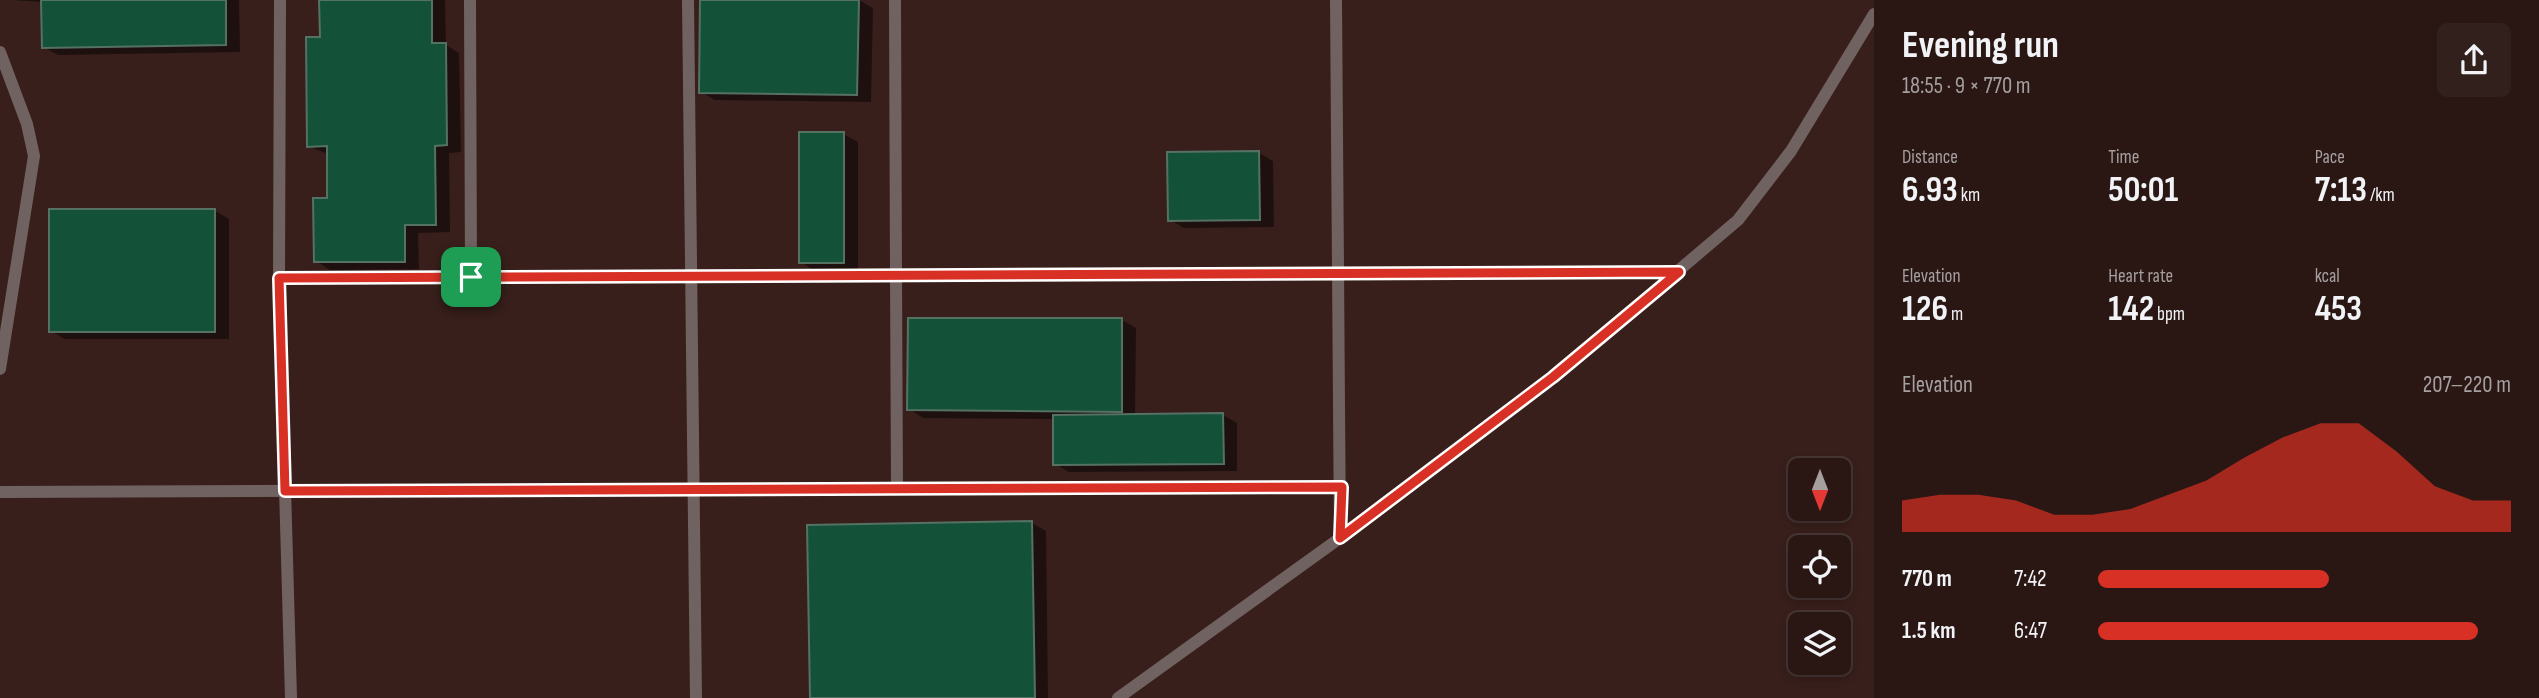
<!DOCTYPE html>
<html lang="en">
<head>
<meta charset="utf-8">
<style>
	body { margin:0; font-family:"Sofia Sans Condensed",sans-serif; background:#32201d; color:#f1f3f6; height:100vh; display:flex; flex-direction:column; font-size:26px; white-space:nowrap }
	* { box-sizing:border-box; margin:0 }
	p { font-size:23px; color:#a59fa0 }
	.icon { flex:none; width:38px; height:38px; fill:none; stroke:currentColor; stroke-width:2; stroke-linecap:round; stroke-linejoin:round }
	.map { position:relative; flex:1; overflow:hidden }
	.sheet { display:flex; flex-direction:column; background:#2a1714; width:665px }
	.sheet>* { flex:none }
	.needle { width:46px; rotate:180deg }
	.tools { position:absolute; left:1788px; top:458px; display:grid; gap:14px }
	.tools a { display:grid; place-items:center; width:63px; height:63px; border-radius:10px; background:#2a1714; box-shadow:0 4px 10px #0003,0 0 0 2px #463634; font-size:35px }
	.pin { position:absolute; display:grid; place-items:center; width:60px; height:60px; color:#fff; margin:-30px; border-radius:14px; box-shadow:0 4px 10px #0006 }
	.round { display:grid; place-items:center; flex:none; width:74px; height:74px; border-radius:10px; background:#32201d }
	.headline { display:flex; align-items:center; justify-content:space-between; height:119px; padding:0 28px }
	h1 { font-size:38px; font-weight:700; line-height:52px }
	.figures { display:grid; grid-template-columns:repeat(3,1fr); gap:10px; height:119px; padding:7px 28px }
	.figures div { display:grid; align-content:center }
	.figures b { font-size:35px; font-weight:700 }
	.figures small { font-size:19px; font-weight:400 }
	.figures p { font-size:19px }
	.chart { height:196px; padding:14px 28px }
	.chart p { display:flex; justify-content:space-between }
	.chart svg { width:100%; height:126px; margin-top:7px; fill:#d93025; opacity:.7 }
	ul { padding:0 28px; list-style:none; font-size:23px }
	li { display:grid; grid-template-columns:112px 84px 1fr; align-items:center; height:52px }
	li i { height:18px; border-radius:9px; background:#d93025 }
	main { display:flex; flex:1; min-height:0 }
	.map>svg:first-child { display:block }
	.shadow { fill:#0007 }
	.building { fill:#135239; stroke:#557163; stroke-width:2 }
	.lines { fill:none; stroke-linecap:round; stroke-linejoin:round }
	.service { stroke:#706260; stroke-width:12 }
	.route-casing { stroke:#fff; stroke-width:14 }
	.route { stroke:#d93025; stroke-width:9 }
</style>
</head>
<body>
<main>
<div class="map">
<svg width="1874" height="698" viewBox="0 0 1874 698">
	<rect width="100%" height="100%" fill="#381f1b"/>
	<g class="shadow">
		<path d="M11,0H239L240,52L58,55L43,47V2Z"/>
		<path d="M321,0H445L446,45L459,53L461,152L449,153L450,232L418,233L419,269L330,270L316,261L329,200L328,154L308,146L322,39Z"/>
		<path d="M702,0H859L873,8L871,102L715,100L701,92Z"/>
		<path d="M843,134L858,142V271H815L801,262Z"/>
		<path d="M1259,153L1273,161L1274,227L1184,228L1170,220Z"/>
		<path d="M215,211L229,219V339H65L51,331Z"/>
		<path d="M1122,320L1136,328L1135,416L1223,415L1237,423V471L1069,472L1055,464V419L923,418L909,409Z"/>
		<path d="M1032,523L1046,531L1048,698H811Z"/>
	</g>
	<g class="building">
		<path d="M41,0H226V45L42,48Z"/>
		<path d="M319,0H432V43H446L447,145L435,146L436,225H405V262H314L313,198H327V146L307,147L306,37H320Z"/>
		<path d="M700,0H859L857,95L699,93Z"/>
		<rect x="799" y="132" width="45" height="131"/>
		<path d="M1259,151L1260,220L1168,221L1167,152Z"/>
		<rect x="49" y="209" width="166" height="123"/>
		<path d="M908,318H1122V412L907,410Z"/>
		<path d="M1223,413L1224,464L1053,465V415Z"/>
		<path d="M1032,521L1035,698H810L807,525Z"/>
	</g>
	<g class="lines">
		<g class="service">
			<path d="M280,0L279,278L291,698"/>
			<path d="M470,0L471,277"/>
			<path d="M688,0L696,698"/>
			<path d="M895,0L896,276L1679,272"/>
			<path d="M0,52L27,124L34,156L0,369"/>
			<path d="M279,278L896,276L897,488"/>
			<path d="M0,492L1342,487"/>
			<path d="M1340,538L1553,377L1738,220L1791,151L1874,14"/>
			<path d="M1118,698L1340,538L1336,0"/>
		</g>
	</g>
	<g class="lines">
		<g class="route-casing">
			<path id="route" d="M1679,272L1553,377L1340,538L1342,487L285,491L279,278Z"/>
		</g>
		<use href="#route" class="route"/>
	</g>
</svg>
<div class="tools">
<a><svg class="needle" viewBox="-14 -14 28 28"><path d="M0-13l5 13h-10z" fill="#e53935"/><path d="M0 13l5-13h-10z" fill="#a59fa0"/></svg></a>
<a><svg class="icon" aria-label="locate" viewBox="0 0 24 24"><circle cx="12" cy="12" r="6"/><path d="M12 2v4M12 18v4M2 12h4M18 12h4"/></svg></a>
<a><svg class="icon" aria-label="layers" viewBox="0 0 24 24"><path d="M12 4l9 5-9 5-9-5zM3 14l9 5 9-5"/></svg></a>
</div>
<div class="pin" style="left:471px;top:277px;background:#1e9e55"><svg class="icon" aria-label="arrive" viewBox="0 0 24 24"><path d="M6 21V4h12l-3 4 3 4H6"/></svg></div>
</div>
<section class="sheet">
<div class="headline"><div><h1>Evening run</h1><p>18:55 · 9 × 770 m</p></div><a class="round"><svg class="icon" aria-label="share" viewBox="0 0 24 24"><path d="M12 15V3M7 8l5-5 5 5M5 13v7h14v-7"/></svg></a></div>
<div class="figures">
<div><p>Distance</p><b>6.93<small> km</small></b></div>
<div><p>Time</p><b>50:01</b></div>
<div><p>Pace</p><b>7:13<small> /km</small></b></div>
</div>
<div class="figures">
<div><p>Elevation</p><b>126<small> m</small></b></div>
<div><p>Heart rate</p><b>142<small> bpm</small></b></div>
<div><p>kcal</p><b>453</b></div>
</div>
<div class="chart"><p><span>Elevation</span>207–220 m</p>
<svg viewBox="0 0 160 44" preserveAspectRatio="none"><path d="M0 44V33L10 31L20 31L30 33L40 38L50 38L60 36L70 31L80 26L90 18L100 11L110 6L120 6L130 16L140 28L150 33L160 33V44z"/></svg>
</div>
<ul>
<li><b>770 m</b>7:42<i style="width:56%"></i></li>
<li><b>1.5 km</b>6:47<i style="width:92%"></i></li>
</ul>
</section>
</main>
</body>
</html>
